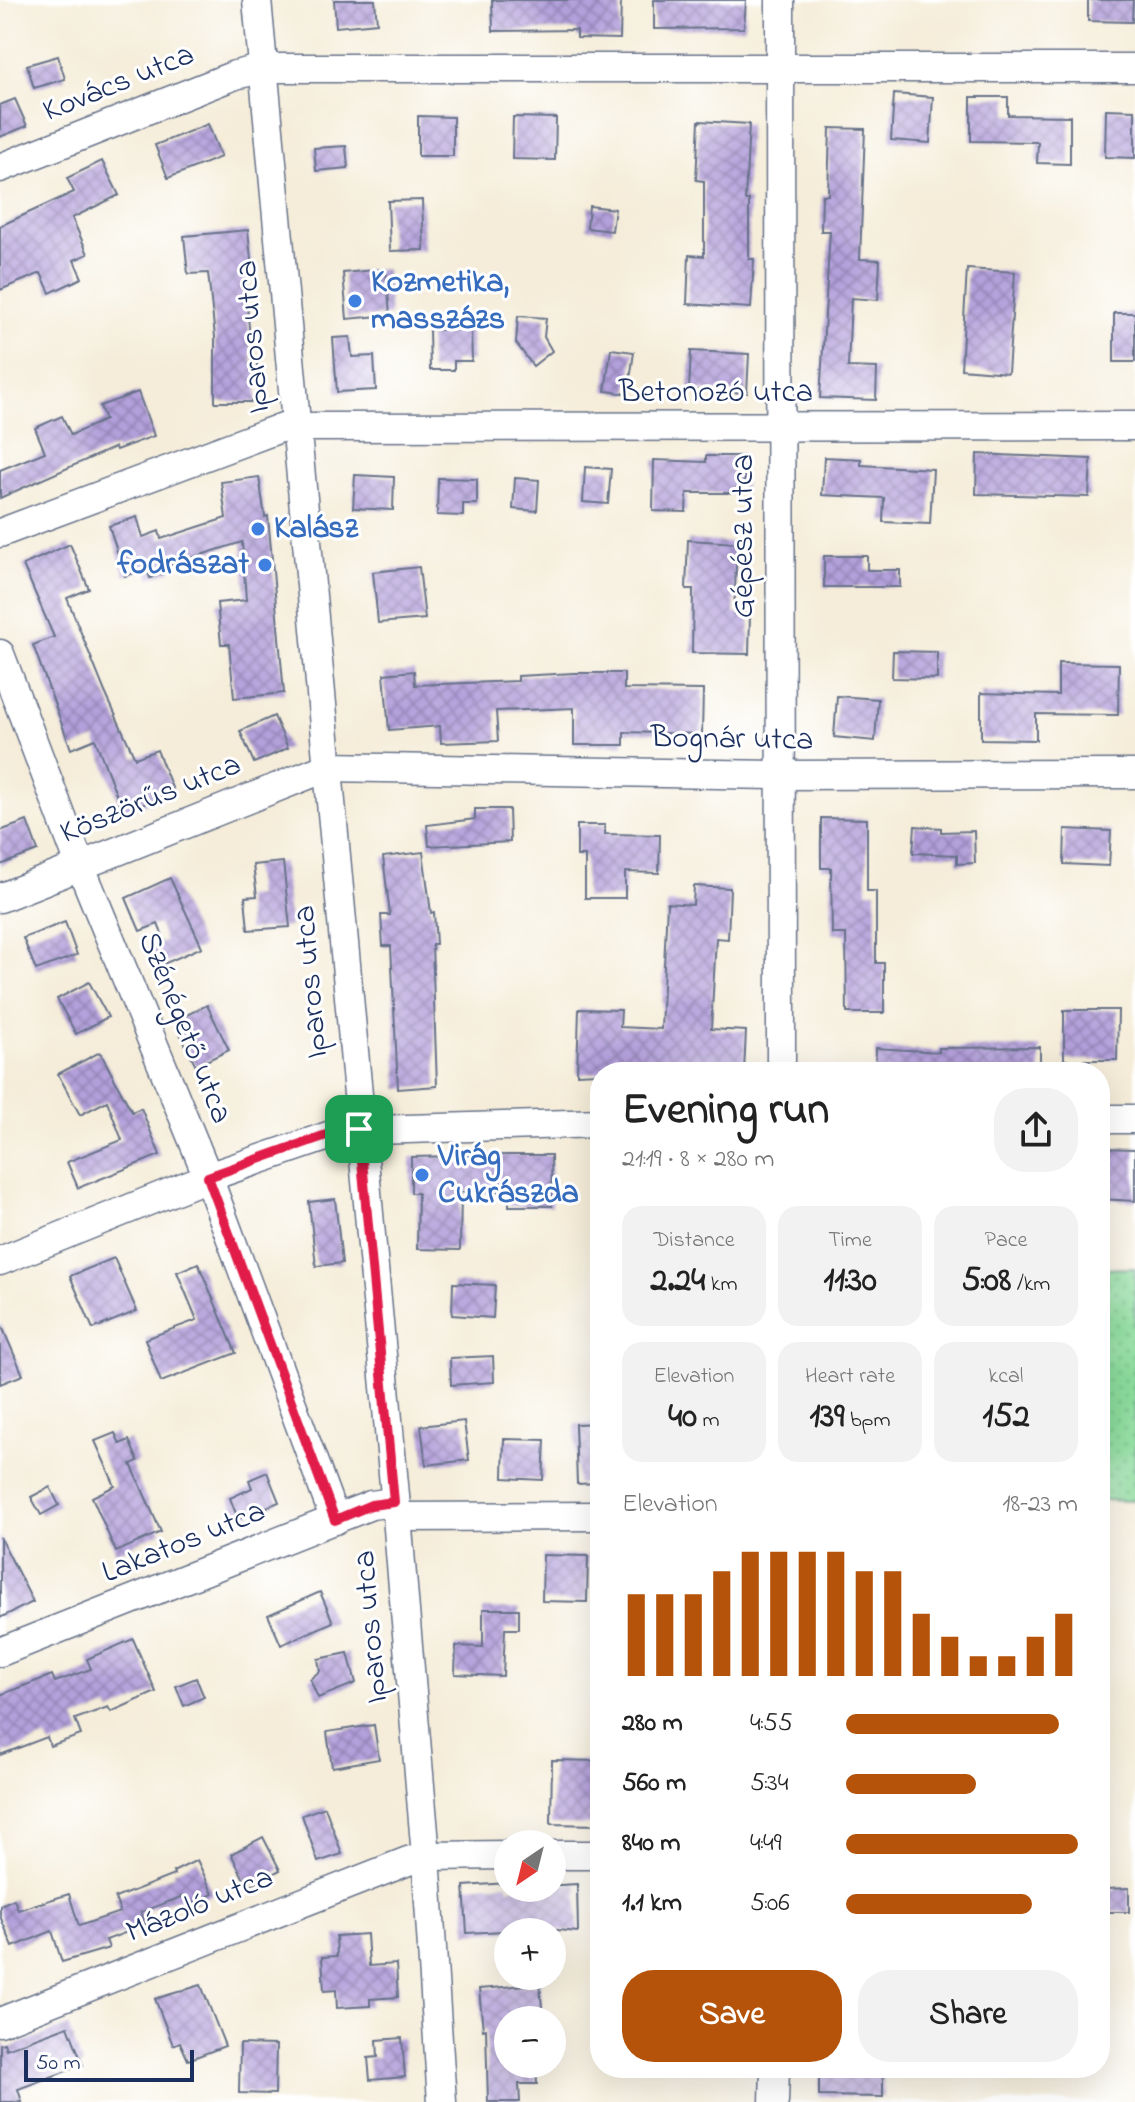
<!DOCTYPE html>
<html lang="en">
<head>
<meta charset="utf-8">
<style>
	body { margin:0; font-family:"Indie Flower",sans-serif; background:#f2f2f2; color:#222; height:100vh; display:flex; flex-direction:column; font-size:30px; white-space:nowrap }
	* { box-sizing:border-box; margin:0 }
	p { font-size:26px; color:#767676 }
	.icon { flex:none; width:44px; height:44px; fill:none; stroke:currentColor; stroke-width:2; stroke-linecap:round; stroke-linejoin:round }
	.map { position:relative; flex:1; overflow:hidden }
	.side { position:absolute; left:590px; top:1062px; width:520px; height:1016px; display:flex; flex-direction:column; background:#fff; border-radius:32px; box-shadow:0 8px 32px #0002 }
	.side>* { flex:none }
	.needle { width:52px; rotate:215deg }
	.controls { position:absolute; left:494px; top:1830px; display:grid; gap:16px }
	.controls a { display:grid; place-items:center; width:72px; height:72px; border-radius:50%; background:#fff; box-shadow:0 8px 32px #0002; font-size:40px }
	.scale { position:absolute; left:24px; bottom:20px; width:170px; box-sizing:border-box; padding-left:8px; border:4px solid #1b2f5e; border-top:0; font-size:22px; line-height:28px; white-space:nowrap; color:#1b2f5e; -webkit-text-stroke:6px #fff; paint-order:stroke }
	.pin { position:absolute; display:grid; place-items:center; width:68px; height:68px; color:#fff; margin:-34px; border-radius:16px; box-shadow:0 4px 12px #0006 }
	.round { display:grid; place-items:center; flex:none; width:84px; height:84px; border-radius:32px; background:#f2f2f2 }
	.headline { display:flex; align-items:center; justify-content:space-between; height:136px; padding:0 32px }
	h1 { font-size:44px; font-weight:800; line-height:60px }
	.figures { display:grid; grid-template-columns:repeat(3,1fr); gap:12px; height:136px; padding:8px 32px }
	.figures div { display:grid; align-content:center; border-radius:20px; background:#f2f2f2; text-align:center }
	.figures b { font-size:34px; font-weight:800 }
	.figures small { font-size:22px; font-weight:400 }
	.figures p { font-size:22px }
	.chart { height:224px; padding:16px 32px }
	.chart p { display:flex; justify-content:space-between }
	.chart svg { width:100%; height:144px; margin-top:8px; stroke:#b45309; stroke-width:6 }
	.cta { display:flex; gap:16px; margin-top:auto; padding:16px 32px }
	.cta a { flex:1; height:92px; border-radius:32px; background:#b45309; color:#fff; font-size:32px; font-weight:800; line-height:92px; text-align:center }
	.cta a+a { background:#f2f2f2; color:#222 }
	ul { padding:0 32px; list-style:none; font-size:26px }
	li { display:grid; grid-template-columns:128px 96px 1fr; align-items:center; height:60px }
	li i { height:20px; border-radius:10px; background:#b45309 }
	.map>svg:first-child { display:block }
	.grass { fill:url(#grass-dots); stroke:#53857c; stroke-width:2 }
	.building { fill:url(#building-cross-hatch) }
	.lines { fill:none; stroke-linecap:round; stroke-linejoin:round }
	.minor-casing { stroke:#677289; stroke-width:31 }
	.minor { stroke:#fff; stroke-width:28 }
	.route-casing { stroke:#fff; stroke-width:16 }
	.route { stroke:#e11d48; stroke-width:10 }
	.shop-dot { fill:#3f7fe0; stroke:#fff; stroke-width:3 }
	.labels { text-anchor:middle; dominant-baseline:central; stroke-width:6; stroke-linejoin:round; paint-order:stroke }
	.street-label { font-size:32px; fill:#1b2f5e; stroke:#fff }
	.shop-label { font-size:32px; font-weight:bold; fill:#366cbe; stroke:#fff; text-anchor:start }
</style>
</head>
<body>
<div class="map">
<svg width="1135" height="2102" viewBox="0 0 1135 2102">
	<defs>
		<pattern id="grass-dots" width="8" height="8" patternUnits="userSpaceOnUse" patternTransform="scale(2)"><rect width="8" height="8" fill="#8bdb9b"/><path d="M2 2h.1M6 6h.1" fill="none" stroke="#77bc88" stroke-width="1.8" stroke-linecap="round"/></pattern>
		<pattern id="building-cross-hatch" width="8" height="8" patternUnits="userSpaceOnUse" patternTransform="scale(2)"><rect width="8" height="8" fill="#b4a0db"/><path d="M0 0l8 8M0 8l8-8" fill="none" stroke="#9283b5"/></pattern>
	</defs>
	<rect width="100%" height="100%" fill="#fff"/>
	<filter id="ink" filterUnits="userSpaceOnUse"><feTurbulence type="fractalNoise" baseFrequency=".0125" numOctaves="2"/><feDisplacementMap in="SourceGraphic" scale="16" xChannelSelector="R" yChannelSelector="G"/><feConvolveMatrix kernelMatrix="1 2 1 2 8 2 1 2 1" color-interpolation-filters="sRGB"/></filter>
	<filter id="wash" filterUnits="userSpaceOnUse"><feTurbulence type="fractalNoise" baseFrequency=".006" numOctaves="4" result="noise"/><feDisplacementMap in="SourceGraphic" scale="32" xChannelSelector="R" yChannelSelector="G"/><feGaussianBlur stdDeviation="1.8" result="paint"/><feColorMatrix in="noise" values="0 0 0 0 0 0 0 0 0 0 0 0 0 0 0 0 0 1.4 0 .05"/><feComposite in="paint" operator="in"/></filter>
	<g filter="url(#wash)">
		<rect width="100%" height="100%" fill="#f5edd9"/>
		<path class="grass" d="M1135,1268V1501L1100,1500V1269Z"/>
		<g id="blocks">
			<g class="building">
				<path d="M334,0H375L377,23L336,27Z"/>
				<path d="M492,0H621L620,39L577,38V30L493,31Z"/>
				<path d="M654,0H746L744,28L654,29Z"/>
				<path d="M1088,0H1133L1132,22L1088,21Z"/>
				<path d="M58,56L65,79L34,88L27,65Z"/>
				<path d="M894,94L933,97L930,143L891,140Z"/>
				<path d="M971,97H1008V115L1070,116V164L1037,163L1038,142L971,141Z"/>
				<path d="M15,99L27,126L0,137V105Z"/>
				<path d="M1106,109L1135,110V158L1105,157Z"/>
				<path d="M418,116L453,117V156H418Z"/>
				<path d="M513,117L556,118L555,160L512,159Z"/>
				<path d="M699,121L749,124L745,200H749V259H754L751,308L687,304L689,255L704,256V181L696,180Z"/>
				<path d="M208,124L221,157L168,178L155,145Z"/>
				<path d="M830,128L865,129L860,259L880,260L878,300L851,298L848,367L877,368L876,400L820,398L830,231H821L822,195H828Z"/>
				<path d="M346,146L348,168L316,171L314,148Z"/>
				<path d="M102,161L119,195L72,218L88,254L74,260L82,278L50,293L41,273L0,290V226L74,192L67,178Z"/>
				<path d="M422,200L424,250L390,251L388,201Z"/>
				<path d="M589,206L615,209L612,231L587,228Z"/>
				<path d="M248,230L252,269H244L252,362H257V402H215V337L208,273L188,274L184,236Z"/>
				<path d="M386,269L390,315L347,319L343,273Z"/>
				<path d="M967,269L1015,272L1008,373L961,369Z"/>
				<rect x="1114" y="313" width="21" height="49"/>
				<path d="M518,316L546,318L544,337L552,351L533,366L516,343Z"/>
				<path d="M471,329L472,361H454V370H430L429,330Z"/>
				<path d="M350,337L352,357L374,356L376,390L337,392L333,338Z"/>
				<path d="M611,349L634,352L628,394L605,391Z"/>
				<path d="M691,351L749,354L747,393L689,390Z"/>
				<path d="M138,392L154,436L116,450L115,447L0,498V470L45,452L35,428L62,416L71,435L105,420L100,406Z"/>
				<path d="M977,454L1091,459L1089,497L976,494Z"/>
				<path d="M706,456H745L744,493H687L686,512L653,511L654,460L706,462Z"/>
				<path d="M824,457L861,459V465L933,469L930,524L883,522L884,498L822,495Z"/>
				<path d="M585,467L611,469L608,504L583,502Z"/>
				<path d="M355,475L394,477L393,510L353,508Z"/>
				<path d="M259,477L265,517L268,516L284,693L234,698L229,644H221L217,603L246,600L242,542L169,565L171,571L150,578L147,569L125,576L109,526L137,517L143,537L159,531L161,539L226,518L221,482Z"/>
				<path d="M438,478L477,479V504H463V516L437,515Z"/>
				<path d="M515,478L539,480L537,511L513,509Z"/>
				<path d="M688,540L737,543L734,614H750L749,654L692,653L693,589H686Z"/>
				<path d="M70,544L89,589L67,598L105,692L135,758L157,750L174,793L123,812L95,739L71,749L33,645L54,637L23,565Z"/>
				<path d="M824,556H867V570H900V587H824Z"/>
				<path d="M419,567L425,619L378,623L373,572Z"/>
				<path d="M893,651L937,652V679L892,678Z"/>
				<path d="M1058,663L1119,664L1118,715L1036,714V740L981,739V693L1058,695Z"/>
				<path d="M414,671L415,685L518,681V676L574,673H624V689L703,690L702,734L624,732V745H574V708L496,711L498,741L441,743L440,726L389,730L384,674Z"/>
				<path d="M837,696L878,699L875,741L834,737Z"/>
				<path d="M274,716L288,748L254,763L240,731Z"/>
				<path d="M475,809H509L510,842L429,846L427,825L475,819Z"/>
				<path d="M821,818L867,819V891H876V963H884V1013H847L846,934H832L831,868H821Z"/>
				<path d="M27,821L38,851L0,865V831Z"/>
				<path d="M577,825H605V834L660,835L659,873L625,872V898H585V856H577Z"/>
				<path d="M915,826L941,828V832L974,831L975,863L957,864V855L913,853Z"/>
				<path d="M1065,829L1111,831L1109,866L1064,864Z"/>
				<path d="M423,852L431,913L434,912L436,944H432L437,1086L398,1089L391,946H383L381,915H390L383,857Z"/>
				<path d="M283,862L290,927L248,930L245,897L257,896L253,865Z"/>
				<path d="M170,878L202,947L157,967L149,950L165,941L158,924L140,931L126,898Z"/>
				<path d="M694,886L730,888L728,939L716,938L711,1029L746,1031L744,1072L620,1068L619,1072L577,1074L579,1009L621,1010L620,1027L661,1029L667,903L693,905Z"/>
				<path d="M65,922L77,955L36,970L23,938Z"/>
				<path d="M89,982L108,1017L76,1034L57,999Z"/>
				<path d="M207,1005L229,1050L196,1066L174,1021Z"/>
				<path d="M1064,1010H1118L1117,1060H1064Z"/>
				<path d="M1040,1047V1072H875L876,1048L939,1052V1048Z"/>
				<path d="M100,1052L132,1112L141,1108L160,1155L78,1188L67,1162L122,1140L107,1101L80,1115L58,1074Z"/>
				<path d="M1100,1148L1135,1149V1201L1100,1199Z"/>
				<path d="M509,1155H551L552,1206H509V1191L461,1192L460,1250L417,1249L418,1193H411V1157Z"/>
				<path d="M335,1199L342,1263L316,1266L309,1202Z"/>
				<path d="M114,1258L137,1311L93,1329L70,1276Z"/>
				<path d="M198,1263L236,1353L161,1382L145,1339L197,1320L177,1272Z"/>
				<path d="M453,1283L495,1285L493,1318L452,1315Z"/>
				<path d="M0,1322L23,1375L0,1384Z"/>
				<path d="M493,1356L494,1382L451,1385L450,1358Z"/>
				<path d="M464,1421L469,1460L426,1465L421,1426Z"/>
				<path d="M600,1423V1483L577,1484L575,1424Z"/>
				<path d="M115,1433L120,1444L129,1440L138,1461L131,1464L161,1532L116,1552L92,1497L115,1486L95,1441Z"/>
				<path d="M504,1439L545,1440L543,1480L503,1478Z"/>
				<path d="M267,1472L279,1502L238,1519L230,1498L252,1488L249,1480Z"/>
				<path d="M50,1487L59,1505L41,1515L31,1497Z"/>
				<path d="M0,1537L33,1602L0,1618Z"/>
				<path d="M543,1555L588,1556L587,1602L542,1601Z"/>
				<path d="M320,1592L333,1622L281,1645L268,1615Z"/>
				<path d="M483,1609H519V1629H505L503,1676L455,1674L456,1646L483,1647Z"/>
				<path d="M133,1639L156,1692L111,1712L108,1707L75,1719L81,1735L50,1746L47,1737L0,1755V1695L52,1675L55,1682L91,1669L87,1659Z"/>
				<path d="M348,1653L356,1683L318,1698L310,1679L320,1671L318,1659Z"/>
				<path d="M196,1678L204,1697L184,1706L176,1686Z"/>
				<path d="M374,1725L379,1759L332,1767L327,1732Z"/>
				<path d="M552,1760L600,1761L599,1825L551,1824Z"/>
				<path d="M325,1807L342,1854L318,1862L302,1815Z"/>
				<path d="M263,1837L280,1870L248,1887L231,1854Z"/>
				<path d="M197,1860L213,1894L189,1905L184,1896L141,1912L146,1925L106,1940L109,1948L62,1962L52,1931L13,1947L0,1916V1905L14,1899L18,1910L69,1894L79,1926L120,1912L115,1898L174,1875L173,1872Z"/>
				<path d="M508,1883V1888L577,1884L578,1932L546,1929L467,1933L464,1886Z"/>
				<path d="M1129,1888V1912H1107V1889Z"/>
				<path d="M367,1934L369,1966L396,1964L398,1997L370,1999V2006L337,2008L336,1990L324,1991L322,1957L337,1956L336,1936Z"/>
				<path d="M540,1984L543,2020H508V2064H536L537,2084H519L520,2102H488L486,2029L483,2030L479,1989Z"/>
				<path d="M201,1985L225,2046L188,2060L180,2042L173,2045L155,1999Z"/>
				<path d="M68,2026L83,2065L18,2089L22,2102H0V2044L4,2043L6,2049Z"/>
				<path d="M402,2038L405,2077L370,2080L368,2058L378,2057L377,2040Z"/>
				<path d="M240,2044L276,2045L275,2094L239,2093Z"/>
				<path d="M819,2068H883V2097L819,2096Z"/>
			</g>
		</g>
	</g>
	<g filter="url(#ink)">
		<use href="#blocks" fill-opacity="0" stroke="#677289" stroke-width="2"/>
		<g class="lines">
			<g class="minor-casing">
				<g id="minor">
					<path d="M257,0L397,1517L426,1856L442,2102"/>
					<path d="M780,0L781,1072"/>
					<path d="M0,168L235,75L265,68H1135"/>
					<path d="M0,533L283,427L1135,426"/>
					<path d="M0,654L80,865L208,1177L335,1520"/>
					<path d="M0,898L328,767L779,775L1135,774"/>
					<path d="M1100,1119H1135"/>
					<path d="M0,1261L208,1177L343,1131L600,1123"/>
					<path d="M397,1517L600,1516"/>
					<path d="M0,1652L371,1505L394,1502"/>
					<path d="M552,1855H600"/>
					<path d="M0,2022L408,1861L426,1856L508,1855"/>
					<path d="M774,2102L775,2068"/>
				</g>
			</g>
			<use href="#minor" class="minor"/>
		</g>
	</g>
	<g class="lines" filter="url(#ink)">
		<g class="route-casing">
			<path id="route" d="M359,1129L394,1502L371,1505L335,1520L208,1177L329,1134Z"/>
		</g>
		<use href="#route" class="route"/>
	</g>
	<g class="shop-dot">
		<circle cx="355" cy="301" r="8"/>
		<circle cx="258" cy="529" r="8"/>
		<circle cx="265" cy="565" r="8"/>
		<circle cx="422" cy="1175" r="8"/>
	</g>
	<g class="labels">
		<g class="street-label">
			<text transform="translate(119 84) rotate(-22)">Kovács utca</text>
			<text transform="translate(254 337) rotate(-95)">Iparos utca</text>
			<text x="716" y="393">Betonozó utca</text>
			<text transform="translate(744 536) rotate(-90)">Gépész utca</text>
			<text transform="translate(732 740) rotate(1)">Bognár utca</text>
			<text transform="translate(151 800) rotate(-22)">Köszörűs utca</text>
			<text transform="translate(312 982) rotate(-95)">Iparos utca</text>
			<text transform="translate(184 1028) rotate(68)">Szénégető utca</text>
			<text transform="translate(184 1543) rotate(-22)">Lakatos utca</text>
			<text transform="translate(372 1627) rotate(-95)">Iparos utca</text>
			<text transform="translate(200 1906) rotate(-22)">Mázoló utca</text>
		</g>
		<g class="shop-label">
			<text x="371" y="283">Kozmetika,<tspan x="371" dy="37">masszázs</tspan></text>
			<text x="274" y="529">Kalász</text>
			<text x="249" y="565" text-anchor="end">fodrászat</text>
			<text x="438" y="1157">Virág<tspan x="438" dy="37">Cukrászda</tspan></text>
		</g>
	</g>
</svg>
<div class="controls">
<a><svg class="needle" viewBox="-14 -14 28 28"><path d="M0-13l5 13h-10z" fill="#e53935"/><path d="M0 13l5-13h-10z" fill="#767676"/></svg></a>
<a>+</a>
<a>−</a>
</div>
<div class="scale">50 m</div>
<div class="pin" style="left:359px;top:1129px;background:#1e9e55"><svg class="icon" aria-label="arrive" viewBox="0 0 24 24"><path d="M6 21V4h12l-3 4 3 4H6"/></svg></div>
<section class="side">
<div class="headline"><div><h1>Evening run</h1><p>21:19 · 8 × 280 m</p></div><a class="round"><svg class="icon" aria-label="share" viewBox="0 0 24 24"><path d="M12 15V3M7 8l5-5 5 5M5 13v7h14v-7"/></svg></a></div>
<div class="figures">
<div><p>Distance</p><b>2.24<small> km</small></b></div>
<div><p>Time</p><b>11:30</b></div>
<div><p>Pace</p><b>5:08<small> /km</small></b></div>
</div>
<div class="figures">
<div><p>Elevation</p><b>40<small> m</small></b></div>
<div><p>Heart rate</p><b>139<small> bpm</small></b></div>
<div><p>kcal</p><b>152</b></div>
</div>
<div class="chart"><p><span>Elevation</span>18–23 m</p>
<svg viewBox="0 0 160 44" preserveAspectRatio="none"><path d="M5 44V19M15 44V19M25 44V19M35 44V12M45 44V6M55 44V6M65 44V6M75 44V6M85 44V12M95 44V12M105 44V25M115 44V32M125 44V38M135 44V38M145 44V32M155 44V25"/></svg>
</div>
<ul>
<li><b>280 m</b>4:55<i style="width:92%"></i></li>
<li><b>560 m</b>5:34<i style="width:56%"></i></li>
<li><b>840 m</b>4:49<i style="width:100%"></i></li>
<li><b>1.1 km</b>5:06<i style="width:80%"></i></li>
</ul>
<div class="cta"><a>Save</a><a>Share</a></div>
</section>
</div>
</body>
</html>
